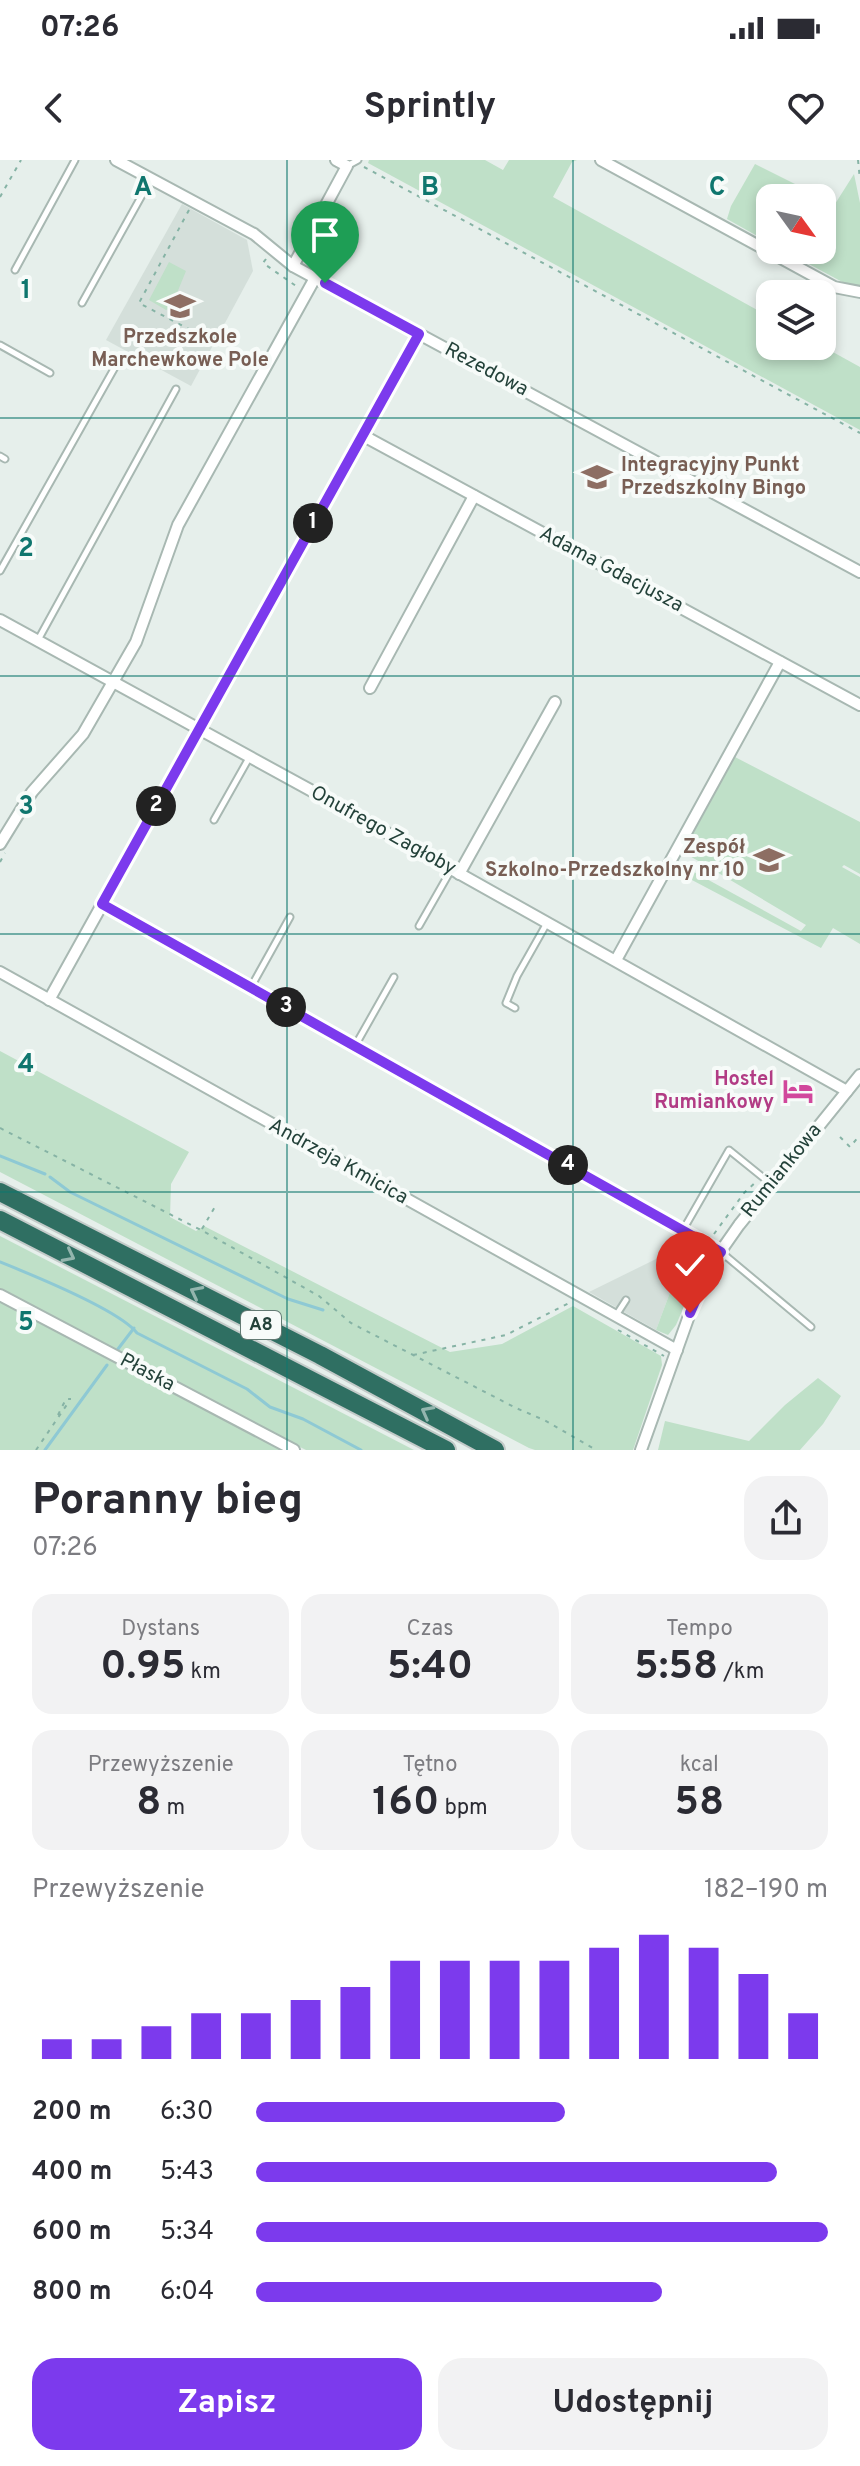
<!DOCTYPE html>
<html lang="pl">
<head>
<meta charset="utf-8">
<style>
	body { margin:0; font-family:Overpass,sans-serif; background:#f2f2f3; color:#2b2b33; height:100vh; display:flex; flex-direction:column; font-size:30px; white-space:nowrap }
	* { box-sizing:border-box; margin:0 }
	p { font-size:26px; color:#7c7c81 }
	.icon { flex:none; width:44px; height:44px; fill:none; stroke:currentColor; stroke-width:2; stroke-linecap:round; stroke-linejoin:round }
	.map { position:relative; height:1290px; overflow:hidden }
	.details { display:flex; flex-direction:column; background:#fff; flex:1 }
	.details>* { flex:none }
	.needle { width:52px; rotate:123deg }
	.fabs { position:absolute; left:756px; top:24px; display:grid; gap:16px }
	.fabs a { display:grid; place-items:center; width:80px; height:80px; border-radius:16px; background:#fff; box-shadow:0 4px 12px #0003; font-size:40px }
	.pin { position:absolute; display:grid; place-items:center; width:68px; height:68px; color:#fff; margin:-82px -34px; border-radius:50% 50% 50% 0; rotate:-45deg; box-shadow:0 0 8px #0007 }
	.pin .icon { rotate:45deg }
	.km { position:absolute; width:40px; height:40px; margin:-20px; border-radius:50%; background:#222; color:#fff; font-size:22px; line-height:40px; text-align:center }
	.round { display:grid; place-items:center; flex:none; width:84px; height:84px; border-radius:24px; background:#f2f2f3 }
	.overview { display:flex; align-items:center; justify-content:space-between; height:136px; padding:0 32px }
	h1 { font-size:44px; font-weight:700; line-height:60px }
	.stats { display:grid; grid-template-columns:repeat(3,1fr); gap:12px; height:136px; padding:8px 32px }
	.stats div { display:grid; align-content:center; border-radius:20px; background:#f2f2f3; text-align:center }
	.stats b { font-size:40px; font-weight:700 }
	.stats small { font-size:22px; font-weight:400 }
	.stats p { font-size:22px }
	.chart { height:224px; padding:16px 32px }
	.chart p { display:flex; justify-content:space-between }
	.chart svg { width:100%; height:144px; margin-top:8px; stroke:#7c3aed; stroke-width:6 }
	.button { display:flex; gap:16px; margin-top:auto; padding:16px 32px }
	.button a { flex:1; height:92px; border-radius:24px; background:#7c3aed; color:#fff; font-size:32px; font-weight:700; line-height:92px; text-align:center }
	.button a+a { background:#f2f2f3; color:#2b2b33 }
	ul { padding:0 32px; list-style:none; font-size:26px }
	li { display:grid; grid-template-columns:128px 96px 1fr; align-items:center; height:60px }
	li i { height:20px; border-radius:10px; background:#7c3aed }
	.status { display:flex; justify-content:space-between; align-items:center; height:56px; padding:0 40px; background:#fff; direction:ltr }
	.status svg { height:22px; fill:currentColor }
	header { display:flex; justify-content:space-between; align-items:center; height:104px; padding:0 32px; background:#fff; font-size:36px; font-weight:700 }
	.map>svg:first-child { display:block }
	.built { fill:#d4dfda }
	.green { fill:#bfe0c8 }
	.lines { fill:none; stroke-linecap:round; stroke-linejoin:round }
	.stream { stroke:#8ec9d4; stroke-width:3 }
	.lane-casing { stroke:#a8b8b2; stroke-width:9 }
	.street-casing { stroke:#a8b8b2; stroke-width:14 }
	.highway-casing { stroke:#c2cac8; stroke-width:22 }
	.path { stroke:#86b3a5; stroke-width:2; stroke-dasharray:4 6; stroke-linecap:butt }
	.lane { stroke:#fff; stroke-width:5 }
	.street { stroke:#fff; stroke-width:10 }
	.highway { stroke:#2f6f62; stroke-width:18 }
	.oneway { stroke:#93b5ae }
	.route-casing { stroke:#fff; stroke-width:16 }
	.route { stroke:#7c3aed; stroke-width:10 }
	.grid { fill:none; stroke:#0f766e; stroke-width:2; stroke-opacity:0.55 }
	.labels { text-anchor:middle; dominant-baseline:central; stroke-width:8; stroke-linejoin:round; paint-order:stroke }
	.shield { fill:#f7fbf9; stroke:#637a73; stroke-width:2 }
	.shield-label { font-size:18px; font-weight:bold; fill:#24423a }
	.education-label { font-size:20px; font-weight:bold; fill:#785e54; stroke:#f7fbf9 }
	.street-label { font-size:20px; fill:#24423a; stroke:#f7fbf9 }
	.hotel-label { font-size:20px; font-weight:bold; fill:#b23c85; stroke:#f7fbf9; text-anchor:end }
	.grid-label { font-size:26px; text-anchor:middle; font-weight:bold; fill:#0f766e; stroke:#f7fbf9; stroke-width:8; stroke-linejoin:round; paint-order:stroke }
</style>
</head>
<body>
<div class="status"><b>07:26</b><svg viewBox="0 0 49 12"><path d="M0 12V9h3v3zM5 12V6h3v6zM10 12V3h3v9zM15 12V0h3v12zM26 1h20v11H26zM47 4h2v5h-2z"/></svg></div>
<header><svg class="icon" aria-label="back" viewBox="0 0 24 24"><path d="M15 5l-7 7 7 7"/></svg>Sprintly<svg class="icon" aria-label="heart" viewBox="0 0 24 24"><path d="M12 20l-8-8c-3-5 5-10 8-4 3-6 11-1 8 4z"/></svg></header>
<div class="map">
<svg width="860" height="1290" viewBox="0 0 860 1290">
	<rect width="100%" height="100%" fill="#e6efeb"/>
	<g class="built">
		<path d="M182,44L247,80L253,111L191,226L106,180Z"/>
		<path d="M688,1084L656,1170L589,1132L656,1099Z"/>
	</g>
	<g class="green">
		<path d="M369,0H485L503,10L509,0H577L572,2L553,37L770,157V186H822L860,207V270L368,3Z"/>
		<path d="M755,4L835,44L854,14L860,43V126L846,124L783,90H822V38H770V83L727,59L731,46Z"/>
		<path d="M169,102L186,111L177,133L175,147L166,150L149,140Z"/>
		<path d="M735,597L860,662V714L844,705L842,707L860,717V784L833,768L821,788L690,719L694,712L801,771L806,765L683,692Z"/>
		<path d="M0,891L189,992L171,1024L170,1057L196,1071L204,1066L450,1192L502,1184L573,1146L661,1196L662,1205L633,1290H535L529,1288L0,1012Z"/>
		<path d="M0,1076L414,1290H306L272,1273L0,1130Z"/>
		<path d="M688,1084L701,1088L705,1098L676,1165L668,1175L656,1170Z"/>
		<path d="M0,1141L282,1290H0Z"/>
		<path d="M818,1218L841,1236L823,1264L800,1290H658L665,1261L749,1281L785,1245Z"/>
	</g>
	<g class="lines">
		<g class="stream">
			<path d="M0,996L45,1014"/>
			<path d="M50,1017L70,1032L288,1139L323,1150"/>
			<path d="M0,1102C30,1114 119,1150 137,1173L247,1229L270,1247L303,1259L361,1290"/>
			<path d="M118,1189L134,1168"/>
			<path d="M45,1290L107,1205"/>
		</g>
		<g class="lane-casing">
			<g id="lane">
				<path d="M347,6L358,0"/>
				<path d="M15,110L75,0"/>
				<path d="M82,143L151,19"/>
				<path d="M0,185L50,213"/>
				<path d="M0,296L5,299"/>
				<path d="M0,411L119,200"/>
				<path d="M38,480L176,229"/>
				<path d="M214,660L249,598"/>
				<path d="M419,766L451,710"/>
				<path d="M251,827L290,757"/>
				<path d="M515,848L506,843L517,816L547,763"/>
				<path d="M355,886L394,817"/>
				<path d="M683,1070L729,990L771,1024"/>
				<path d="M721,1092L811,1167"/>
				<path d="M615,1157L626,1140"/>
			</g>
		</g>
		<g class="street-casing">
			<g id="street">
				<path d="M116,0L254,74L293,106L860,412"/>
				<path d="M601,0L834,127L860,132"/>
				<path d="M293,106L347,6L336,0"/>
				<path d="M362,275L860,545"/>
				<path d="M0,460L323,637L847,931"/>
				<path d="M370,528L474,336"/>
				<path d="M0,684L32,632L83,574L136,482L178,365L315,118"/>
				<path d="M459,714L555,542"/>
				<path d="M102,744L721,1092"/>
				<path d="M616,800L780,502"/>
				<path d="M0,812L677,1190"/>
				<path d="M49,840L419,174"/>
				<path d="M0,1135L294,1290"/>
				<path d="M641,1290L690,1153L711,1105L739,1065L860,915"/>
			</g>
		</g>
		<g class="highway-casing">
			<g id="highway">
				<path d="M0,1032L320,1195L495,1290"/>
				<path d="M0,1060L446,1290"/>
			</g>
		</g>
		<g class="path">
			<path d="M858,0L860,20"/>
			<path d="M364,7L860,273"/>
			<path d="M0,37L21,0"/>
			<path d="M189,50L139,143L204,177"/>
			<path d="M266,99L263,103L296,126"/>
			<path d="M0,702L5,693"/>
			<path d="M0,968L201,1070L319,1136L351,1163L516,1248L544,1260L596,1290"/>
			<path d="M840,977L850,987L860,975"/>
			<path d="M202,1069L216,1045"/>
			<path d="M714,1074L744,1033L757,1021"/>
			<path d="M618,1170L664,1196"/>
			<path d="M413,1195L506,1175L569,1143"/>
			<path d="M58,1255L66,1239H71"/>
			<path d="M36,1290L68,1243"/>
		</g>
		<use href="#lane" class="lane"/>
		<use href="#street" class="street"/>
		<use href="#highway" class="highway"/>
	</g>
	<defs><path id="oneway-chevron" d="M-2-3.5L2.5 0L-2 3.5" fill="none" stroke-width="1.6" stroke-linecap="round" stroke-linejoin="round" transform="scale(2)"/></defs>
	<g class="oneway">
		<use href="#oneway-chevron" transform="translate(69 1096) rotate(27)"/>
		<use href="#oneway-chevron" transform="translate(196 1132) rotate(-153)"/>
		<use href="#oneway-chevron" transform="translate(427 1252) rotate(-152)"/>
	</g>
	<g class="lines">
		<g class="route-casing">
			<path id="route" d="M325,123L419,174L102,744L721,1092L711,1105L690,1153"/>
		</g>
		<use href="#route" class="route"/>
	</g>
	<path class="grid" d="M287,0V1290M573,0V1290M0,258H860M0,516H860M0,774H860M0,1032H860"/>
	<defs>
		<g id="school-bare" transform="scale(2.4)"><path d="M0-5L7-2L0 1L-7-2ZM-4 1L0 2.5L4 1V4Q0 6-4 4Z" fill="#8d6e63" stroke="#f7fbf9" stroke-width="2.5" paint-order="stroke"/></g>
		<g id="hotel-bare" transform="scale(2.4)"><path d="M-6-4.5h1.5V1H6V5H4.5V3h-9V5H-6ZM-4 0a1.8 1.8 0 1 1 3.6 0ZM.5 0V-2.5h3Q6-2.5 6 0Z" fill="#d1479c" stroke="#f7fbf9" stroke-width="2.5" paint-order="stroke"/></g>
	</defs>
	<g fill-rule="evenodd">
		<use href="#school-bare" x="180" y="146"/>
		<use href="#school-bare" x="597" y="317"/>
		<use href="#school-bare" x="769" y="700"/>
		<use href="#hotel-bare" x="798" y="931"/>
	</g>
	<g class="labels">
		<rect class="shield" x="241" y="1151" width="40" height="28" rx="6"/>
		<g class="shield-label">
			<text x="261" y="1165">A8</text>
		</g>
		<g class="education-label">
			<text x="180" y="178">Przedszkole<tspan x="180" dy="23">Marchewkowe Pole</tspan></text>
			<text x="621" y="306" text-anchor="start">Integracyjny Punkt<tspan x="621" dy="23">Przedszkolny Bingo</tspan></text>
			<text x="745" y="688" text-anchor="end">Zespół<tspan x="745" dy="23">Szkolno-Przedszkolny nr 10</tspan></text>
		</g>
		<g class="street-label">
			<text transform="translate(486 210) rotate(28)">Rezedowa</text>
			<text transform="translate(611 410) rotate(28)">Adama Gdacjusza</text>
			<text transform="translate(383 671) rotate(29)">Onufrego Zagłoby</text>
			<text transform="translate(338 1002) rotate(29)">Andrzeja Kmicica</text>
			<text transform="translate(782 1011) rotate(-51)">Rumiankowa</text>
			<text transform="translate(147 1213) rotate(28)">Płaska</text>
		</g>
		<g class="hotel-label">
			<text x="774" y="920">Hostel<tspan x="774" dy="23">Rumiankowy</tspan></text>
		</g>
	</g>
	<g class="grid-label">
		<text x="143" y="35">A</text>
		<text x="430" y="35">B</text>
		<text x="717" y="35">C</text>
		<text x="26" y="138">1</text>
		<text x="26" y="396">2</text>
		<text x="26" y="654">3</text>
		<text x="26" y="912">4</text>
		<text x="26" y="1170">5</text>
	</g>
</svg>
<div class="fabs">
<a><svg class="needle" viewBox="-14 -14 28 28"><path d="M0-13l5 13h-10z" fill="#e53935"/><path d="M0 13l5-13h-10z" fill="#7c7c81"/></svg></a>
<a><svg class="icon" aria-label="layers" viewBox="0 0 24 24"><path d="M12 4l9 5-9 5-9-5zM3 14l9 5 9-5"/></svg></a>
</div>
<div class="pin" style="left:325px;top:123px;background:#1e9e55"><svg class="icon" aria-label="arrive" viewBox="0 0 24 24"><path d="M6 21V4h12l-3 4 3 4H6"/></svg></div>
<div class="pin" style="left:690px;top:1153px;background:#d93025"><svg class="icon" aria-label="check" viewBox="0 0 24 24"><path d="M5 12l5 5 9-10"/></svg></div>
<b class="km" style="left:313px;top:363px">1</b>
<b class="km" style="left:156px;top:646px">2</b>
<b class="km" style="left:286px;top:847px">3</b>
<b class="km" style="left:568px;top:1005px">4</b>
</div>
<section class="details">
<div class="overview"><div><h1>Poranny bieg</h1><p>07:26</p></div><a class="round"><svg class="icon" aria-label="share" viewBox="0 0 24 24"><path d="M12 15V3M7 8l5-5 5 5M5 13v7h14v-7"/></svg></a></div>
<div class="stats">
<div><p>Dystans</p><b>0.95<small> km</small></b></div>
<div><p>Czas</p><b>5:40</b></div>
<div><p>Tempo</p><b>5:58<small> /km</small></b></div>
</div>
<div class="stats">
<div><p>Przewyższenie</p><b>8<small> m</small></b></div>
<div><p>Tętno</p><b>160<small> bpm</small></b></div>
<div><p>kcal</p><b>58</b></div>
</div>
<div class="chart"><p><span>Przewyższenie</span>182–190 m</p>
<svg viewBox="0 0 160 44" preserveAspectRatio="none"><path d="M5 44V38M15 44V38M25 44V34M35 44V30M45 44V30M55 44V26M65 44V22M75 44V14M85 44V14M95 44V14M105 44V14M115 44V10M125 44V6M135 44V10M145 44V18M155 44V30"/></svg>
</div>
<ul>
<li><b>200 m</b>6:30<i style="width:54%"></i></li>
<li><b>400 m</b>5:43<i style="width:91%"></i></li>
<li><b>600 m</b>5:34<i style="width:100%"></i></li>
<li><b>800 m</b>6:04<i style="width:71%"></i></li>
</ul>
<div class="button"><a>Zapisz</a><a>Udostępnij</a></div>
</section>
</body>
</html>
